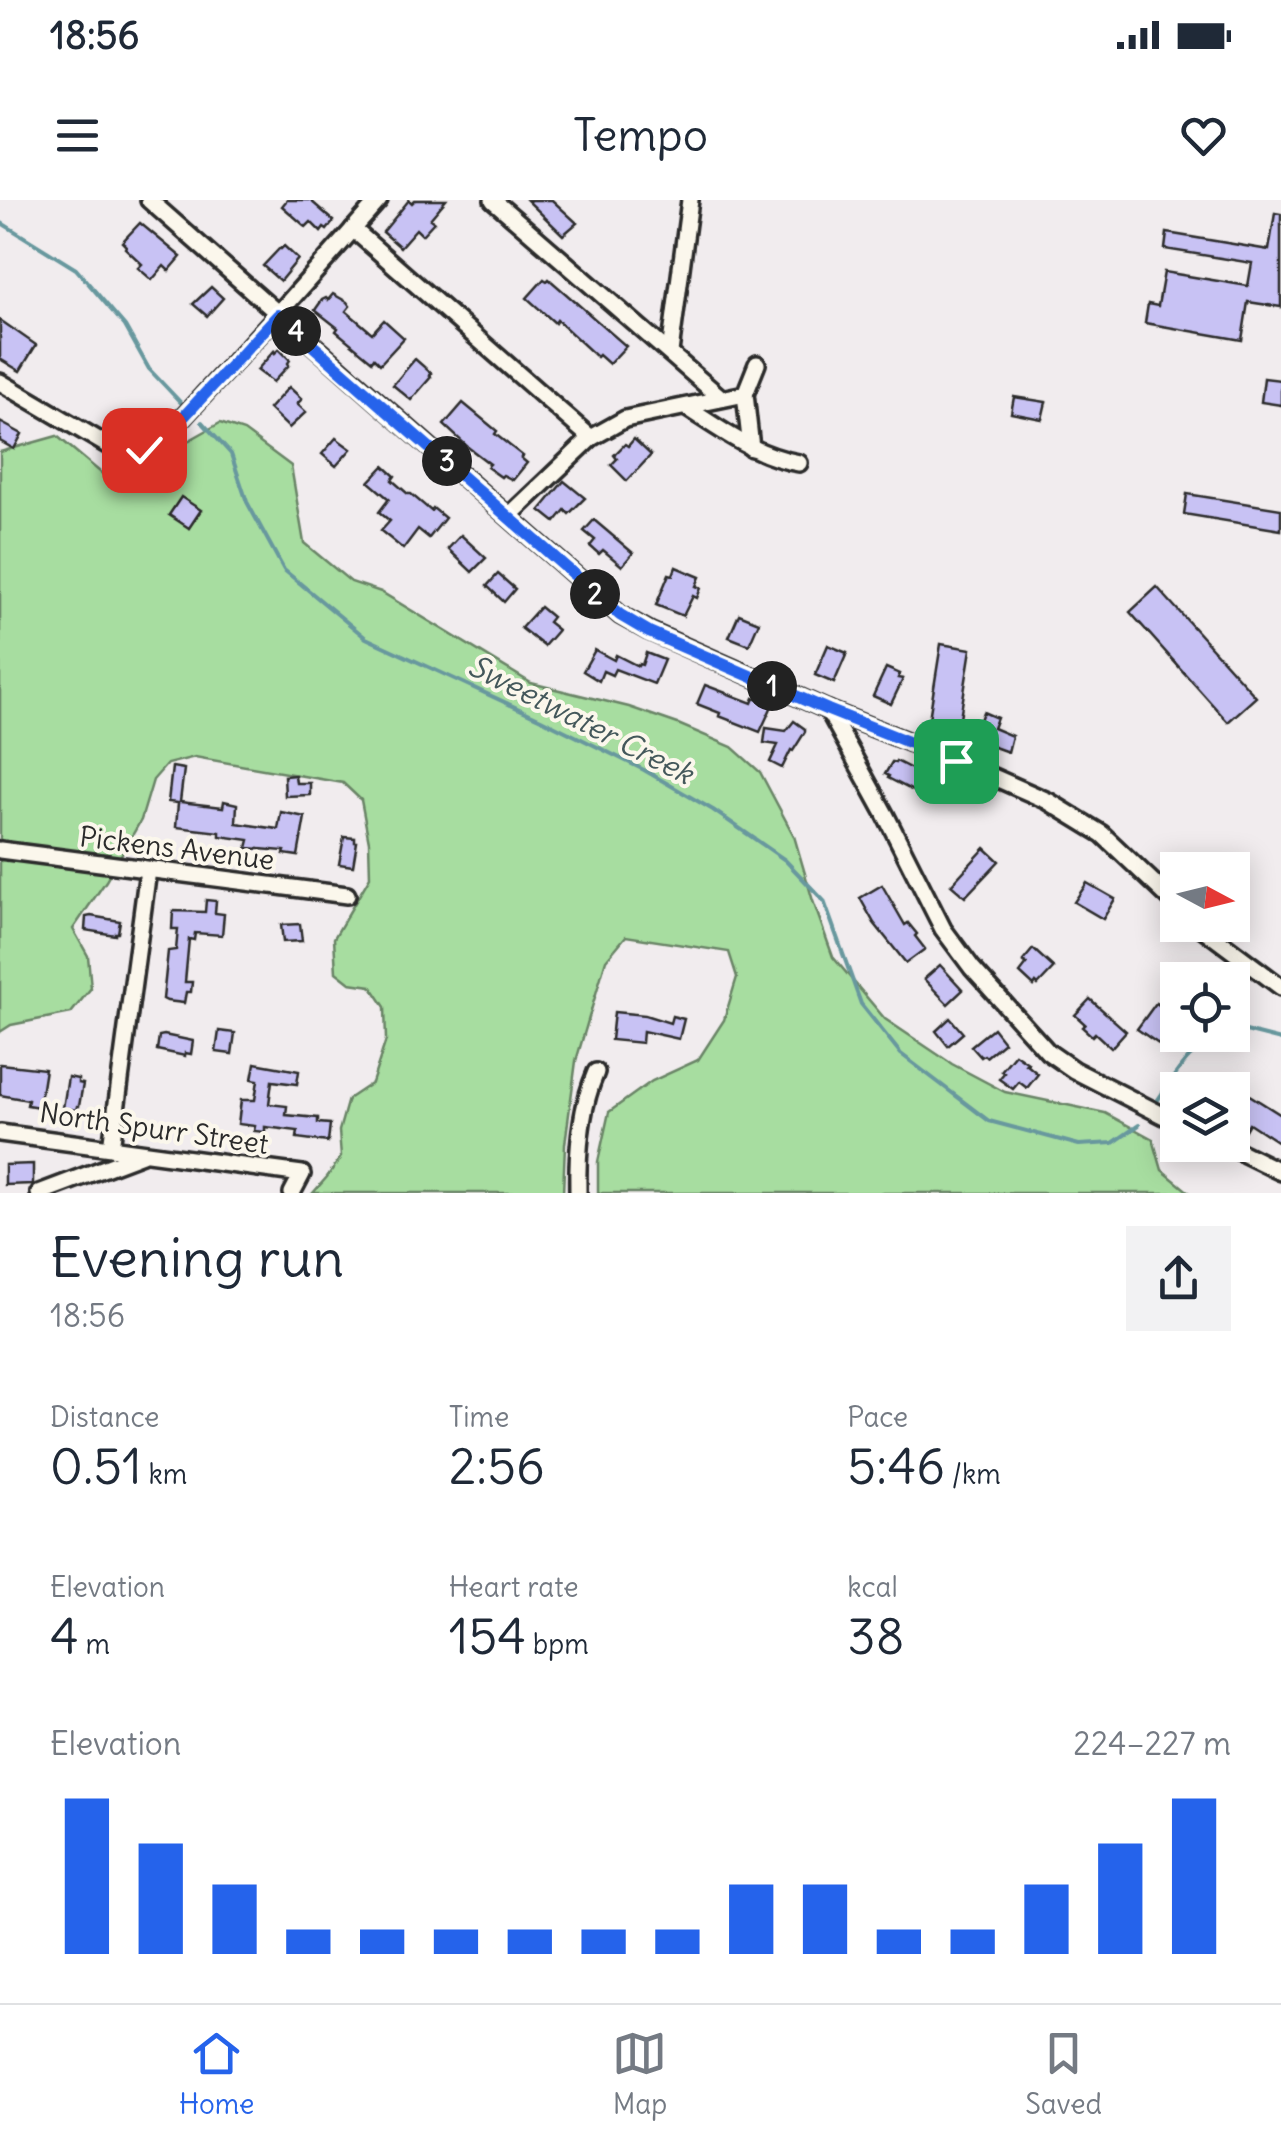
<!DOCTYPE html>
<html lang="en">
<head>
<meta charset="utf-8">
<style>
	body { margin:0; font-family:Delius,sans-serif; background:#f2f2f3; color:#1f2937; height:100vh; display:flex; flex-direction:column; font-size:38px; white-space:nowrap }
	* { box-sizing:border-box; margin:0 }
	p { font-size:32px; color:#747a83 }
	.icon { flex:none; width:55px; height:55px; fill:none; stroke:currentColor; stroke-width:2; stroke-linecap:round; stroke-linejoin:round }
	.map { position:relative; height:993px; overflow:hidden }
	.sheet { display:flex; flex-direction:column; background:#fff; flex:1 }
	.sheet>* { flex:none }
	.needle { width:65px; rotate:97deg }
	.fabs { position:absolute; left:1160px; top:652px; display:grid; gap:20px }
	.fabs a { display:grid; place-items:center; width:90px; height:90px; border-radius:0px; background:#fff; box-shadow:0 5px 25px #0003; font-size:50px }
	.pin { position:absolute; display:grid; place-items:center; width:85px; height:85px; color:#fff; margin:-42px; border-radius:20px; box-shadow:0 5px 15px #0006 }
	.km { position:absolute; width:50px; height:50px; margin:-25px; border-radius:50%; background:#222; color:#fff; font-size:28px; line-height:50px; text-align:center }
	.round { display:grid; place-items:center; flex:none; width:105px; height:105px; border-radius:0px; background:#f2f2f3 }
	.summary { display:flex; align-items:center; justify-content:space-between; height:170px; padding:0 50px }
	h1 { font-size:55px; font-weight:600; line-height:75px }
	.metrics { display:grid; grid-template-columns:repeat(3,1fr); gap:15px; height:170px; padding:10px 50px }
	.metrics div { display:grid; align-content:center }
	.metrics b { font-size:50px; font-weight:600 }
	.metrics small { font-size:28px; font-weight:400 }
	.metrics p { font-size:28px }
	.chart { height:280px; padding:20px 50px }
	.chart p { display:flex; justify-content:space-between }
	.chart svg { width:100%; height:180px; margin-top:10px; stroke:#2563eb; stroke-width:6 }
	.status { display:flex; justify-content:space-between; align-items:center; height:70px; padding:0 50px; background:#fff; direction:ltr }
	.status svg { height:28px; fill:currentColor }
	header { display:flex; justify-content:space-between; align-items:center; height:130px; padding:0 50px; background:#fff; font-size:45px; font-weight:600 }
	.menu { display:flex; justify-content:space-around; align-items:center; height:140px; border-top:2px solid #e0e1e3; background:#fff; font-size:28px; color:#747a83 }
	.menu a { display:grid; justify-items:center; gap:5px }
	.menu .current { color:#2563eb }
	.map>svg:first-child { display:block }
	.green { fill:#a7dda0; stroke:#698466; stroke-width:2.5 }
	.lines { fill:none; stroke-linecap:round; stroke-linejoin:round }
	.stream { stroke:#68989e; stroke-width:4 }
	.building { fill:#c8c2f4; stroke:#2b2b2b; stroke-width:2.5 }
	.minor-casing { stroke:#2b2b2b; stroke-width:22 }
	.minor { stroke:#fbf7ec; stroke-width:15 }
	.route-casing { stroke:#fff; stroke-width:20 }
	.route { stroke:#2563eb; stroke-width:12 }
	.labels { text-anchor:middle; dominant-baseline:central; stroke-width:8; stroke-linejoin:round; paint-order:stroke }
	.street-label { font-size:28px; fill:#2b2b2b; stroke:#fbf7ec }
	.water-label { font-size:30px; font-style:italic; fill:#44585b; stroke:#fbf7ec }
</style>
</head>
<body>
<div class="status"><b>18:56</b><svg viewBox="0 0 49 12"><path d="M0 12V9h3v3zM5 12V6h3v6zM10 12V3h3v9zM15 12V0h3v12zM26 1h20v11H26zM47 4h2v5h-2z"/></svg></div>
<header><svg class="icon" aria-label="menu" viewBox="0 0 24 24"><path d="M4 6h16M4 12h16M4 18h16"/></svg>Tempo<svg class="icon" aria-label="heart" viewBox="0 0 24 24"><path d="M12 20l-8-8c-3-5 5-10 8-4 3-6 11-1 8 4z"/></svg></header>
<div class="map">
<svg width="1281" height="993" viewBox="0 0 1281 993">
	<rect width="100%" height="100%" fill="#f1ecee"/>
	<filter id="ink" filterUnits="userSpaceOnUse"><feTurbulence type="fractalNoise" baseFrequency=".01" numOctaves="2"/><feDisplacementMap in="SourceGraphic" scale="20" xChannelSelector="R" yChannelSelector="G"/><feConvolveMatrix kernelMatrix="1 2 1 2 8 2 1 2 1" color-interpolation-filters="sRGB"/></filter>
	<g filter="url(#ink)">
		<path class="green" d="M220,223L244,231L291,266L304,343L351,382L381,392L531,483L629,507L678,524L732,547L760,572L794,636L813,701L833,757L885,819L952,864L1005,892L1105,913L1153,939L1162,970L1190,993H598V962L609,912L652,881L698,860L724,820L737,777L729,752L626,736L606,760L576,861L565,944L563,993H313L327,977L341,957L339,931L348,899L372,883L386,840L385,807L371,786L350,783L336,772L334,738L370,677L369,642L361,600L343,583L195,557L167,564L153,580L141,620L106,681L73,729L88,756L91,788L71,813L11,825L0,832V252L57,236L106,277L139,280L179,246Z"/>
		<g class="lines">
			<g class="stream">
				<path d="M0,22L76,69L125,126L149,169L183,205"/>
				<path d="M202,222L231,254L247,302L284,370L366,438L541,519L644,570L713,610L785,660L824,701L861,804L901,854L989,921L1079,945L1113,943L1139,925"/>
				<path d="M1232,833L1242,830L1281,840"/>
				<path d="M1155,904C1174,877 1191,844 1224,835"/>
			</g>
		</g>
		<g class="building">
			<path d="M287,0H310L334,21L327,30L324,28L321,32L311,22L306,27L282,6Z"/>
			<path d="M409,0L412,3L415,0H446L430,19L434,22L422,35L416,29L400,47L383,32Z"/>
			<path d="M527,0H552L577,23L563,35Z"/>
			<path d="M1275,13L1281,14V107L1248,102L1242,140L1145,123L1148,104L1158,106L1164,72L1248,86L1252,63L1165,49L1167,33L1269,50Z"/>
			<path d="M140,23L181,57L169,71L164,66L152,80L138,68L142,64L125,48L126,46L122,42Z"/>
			<path d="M284,46L298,59L280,81L263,66L280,48L281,49Z"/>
			<path d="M544,79L547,81L549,79L626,146L609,164L599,155L597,157L557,120L555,123L527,98Z"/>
			<path d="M211,87L223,98L207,116L193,104Z"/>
			<path d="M333,94L347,102L350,106L346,111L372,133L384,120L404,138L380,164L374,158L372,161L336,131L338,128L315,110L322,100L326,98L328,100Z"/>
			<path d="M0,120L36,145L20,171L0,159Z"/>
			<path d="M279,149L290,160L288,163L289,165L273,182L257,170L274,151L275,153Z"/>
			<path d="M415,159L431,173L429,175L431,177L411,200L393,185Z"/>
			<path d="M1264,178L1281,180V205L1261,202Z"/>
			<path d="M289,187L302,199L297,204L306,212L289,228L269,209Z"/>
			<path d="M1014,197L1046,202L1042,219L1011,213Z"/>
			<path d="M463,203L497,231L495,234L523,256L521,258L527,263L513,280L503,275L501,277L487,267L490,264L469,248L444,225Z"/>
			<path d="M0,222L22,234L14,249L0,241Z"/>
			<path d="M336,238L351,249L336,266L322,254Z"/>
			<path d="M634,239L651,255L627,281L611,265L617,259L614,255L625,244L628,246Z"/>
			<path d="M384,266L395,276L392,280L408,294H411L431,311L433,308L445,318L429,338L418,329L403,349L381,331L390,321L379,312L389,299L369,282Z"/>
			<path d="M564,281L585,298L569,314L565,310L555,322L540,310Z"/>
			<path d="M1187,294L1281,309V330L1184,314Z"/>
			<path d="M181,297L201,310L189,328L169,315Z"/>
			<path d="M594,320L633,353L622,366L603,350L599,354L590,346L595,340L584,331Z"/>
			<path d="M461,335L486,358L472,372L448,349Z"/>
			<path d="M676,367L700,377L696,386L701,388L697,398L693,396L683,416L656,405L669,374L673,375Z"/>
			<path d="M498,374L515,389L504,402L487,386Z"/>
			<path d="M1157,387L1256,497L1228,522L1130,412Z"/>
			<path d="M540,407L552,417L548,422L558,430L544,446L521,428Z"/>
			<path d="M739,414L759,422L749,445L729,437Z"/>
			<path d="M941,444L971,449L959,524L929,519Z"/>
			<path d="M828,445L847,453L834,483L815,475Z"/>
			<path d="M595,450L614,460L616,455L638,466L639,464L642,465L646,453L664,460L654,484L615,469L612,475L603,471L599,481L583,471Z"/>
			<path d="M886,468L900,474L898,478L903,479L891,504L873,496Z"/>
			<path d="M705,485L752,503L754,498L772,506L760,532L719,516L720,513L697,504Z"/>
			<path d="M983,512L997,518L993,528L1012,536L1008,552L986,544L984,548L971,544Z"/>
			<path d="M794,521L805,529V532L793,551L791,550L782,568L770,562L778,545L764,543L766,528L786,531Z"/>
			<path d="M896,561L929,578L921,595L888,578L889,576L885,574L892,562L895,563Z"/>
			<path d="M172,567L184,569L180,602L223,607L224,601L237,604L236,623L278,629L281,612L305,617L298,656L284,654L285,651L247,648L249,640L220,636V632L176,627L178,603L168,602Z"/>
			<path d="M295,575L296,583H310V595L285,596L284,576Z"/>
			<path d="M344,637L355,638V642H357L353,666L339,664Z"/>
			<path d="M985,648L999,661L965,697L951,685Z"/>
			<path d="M1087,683L1115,699L1103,719L1074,702Z"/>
			<path d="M882,685L905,725L908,723L917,734L915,736L925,749L906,763L874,723L860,698Z"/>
			<path d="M206,700L216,701L215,713L224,714L222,735L195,733L194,740L189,739L185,782H192L191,792H186L184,803L167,801L163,799L168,751L176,750L178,729H172L173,711L205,712Z"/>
			<path d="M91,716L120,721L118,733H115V735L85,730L86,717Z"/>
			<path d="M300,724L302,741L283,742L281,725Z"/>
			<path d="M1033,749L1054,768L1038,785L1036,783L1034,786L1020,773L1027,764L1023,761Z"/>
			<path d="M940,765L963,790L948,804L924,779Z"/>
			<path d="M1090,799L1126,831L1111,848L1095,833L1092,836L1082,827L1085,824L1075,815Z"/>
			<path d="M1156,803L1178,818L1160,845L1137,829Z"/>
			<path d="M614,812L645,815L670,823L672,816L684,819L679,839L643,831L642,843L611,840Z"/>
			<path d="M950,818L963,833L948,846L936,831Z"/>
			<path d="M993,828L1004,842L986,857L984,855L981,857L971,846Z"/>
			<path d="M219,831L235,833L232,854L216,852Z"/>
			<path d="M164,835L193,841L191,854L185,853V856L157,850L159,836Z"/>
			<path d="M1015,854L1028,863L1026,864L1038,874L1027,888L1019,882L1013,889L999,879L1004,873L1001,871Z"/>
			<path d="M255,863L299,871L297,884L272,881L269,904L287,906L286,915L318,918V923L330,924L328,942L297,938L298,931L265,927V932L254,931L255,926L238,924L241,900H255L258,880L252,879Z"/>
			<path d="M0,864L45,869L39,907L27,905L28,900L0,895Z"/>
			<path d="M68,877L78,879V883L83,884L79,906H77L76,910L63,908Z"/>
			<path d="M1232,884L1281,915V944L1249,923L1245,930L1234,923L1238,917L1232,913Z"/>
			<path d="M33,964V984L5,985V965Z"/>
		</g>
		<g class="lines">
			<g class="minor-casing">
				<g id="minor">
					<path d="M149,0L620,415L649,431L828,510L957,561L1048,601L1102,634L1178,706"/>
					<path d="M493,0L721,198"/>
					<path d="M353,29L591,238"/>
					<path d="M670,152L690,0"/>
					<path d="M0,182L107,245C129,253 143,250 164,238L277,115L379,0"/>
					<path d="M745,194L751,248"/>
					<path d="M687,208C723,231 756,256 799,263"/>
					<path d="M509,316L591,238L625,219L745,194L757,164"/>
					<path d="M828,510L885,614L943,729L972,768L1048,852L1074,870L1178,923"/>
					<path d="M0,650L347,695"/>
					<path d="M1198,725L1281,787"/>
					<path d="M0,933L302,974L292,993"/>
					<path d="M1226,945L1281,972"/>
					<path d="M111,948L148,670"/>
					<path d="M39,993L142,954"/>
					<path d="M578,993C577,953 580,909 596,872"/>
				</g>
			</g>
			<use href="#minor" class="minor"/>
		</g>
	</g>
	<g class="lines" filter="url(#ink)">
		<g class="route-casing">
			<path id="route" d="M144,250L164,238L278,115L620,415L649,432L828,510L956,561"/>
		</g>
		<use href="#route" class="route"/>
	</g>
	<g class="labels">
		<g class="street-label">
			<text transform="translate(177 648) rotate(7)">Pickens Avenue</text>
			<text transform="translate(154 928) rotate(8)">North Spurr Street</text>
		</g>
		<g class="water-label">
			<text transform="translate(581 519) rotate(27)">Sweetwater Creek</text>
		</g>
	</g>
</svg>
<div class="fabs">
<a><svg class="needle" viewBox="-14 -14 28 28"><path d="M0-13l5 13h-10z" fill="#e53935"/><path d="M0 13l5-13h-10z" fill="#747a83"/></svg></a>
<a><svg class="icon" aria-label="locate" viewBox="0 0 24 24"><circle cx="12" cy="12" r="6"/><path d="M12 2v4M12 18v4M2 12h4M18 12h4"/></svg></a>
<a><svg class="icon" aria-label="layers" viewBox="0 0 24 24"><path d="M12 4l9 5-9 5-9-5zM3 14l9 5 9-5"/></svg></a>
</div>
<div class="pin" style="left:956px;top:561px;background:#1e9e55"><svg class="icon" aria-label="arrive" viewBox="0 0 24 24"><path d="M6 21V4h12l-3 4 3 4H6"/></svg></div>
<div class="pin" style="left:144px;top:250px;background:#d93025"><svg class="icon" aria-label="check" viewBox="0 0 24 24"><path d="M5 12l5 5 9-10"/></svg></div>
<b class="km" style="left:772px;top:486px">1</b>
<b class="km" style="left:595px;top:394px">2</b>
<b class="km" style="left:447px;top:261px">3</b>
<b class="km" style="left:296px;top:131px">4</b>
</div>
<section class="sheet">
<div class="summary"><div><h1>Evening run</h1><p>18:56</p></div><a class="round"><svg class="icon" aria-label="share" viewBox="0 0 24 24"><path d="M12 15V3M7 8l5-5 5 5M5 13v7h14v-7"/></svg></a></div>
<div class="metrics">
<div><p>Distance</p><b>0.51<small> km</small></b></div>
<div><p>Time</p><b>2:56</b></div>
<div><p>Pace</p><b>5:46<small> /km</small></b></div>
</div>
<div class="metrics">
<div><p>Elevation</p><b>4<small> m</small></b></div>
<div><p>Heart rate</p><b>154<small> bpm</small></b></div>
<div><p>kcal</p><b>38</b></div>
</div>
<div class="chart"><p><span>Elevation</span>224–227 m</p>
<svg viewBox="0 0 160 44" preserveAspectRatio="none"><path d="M5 44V6M15 44V17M25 44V27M35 44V38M45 44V38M55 44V38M65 44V38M75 44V38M85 44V38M95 44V27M105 44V27M115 44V38M125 44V38M135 44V27M145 44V17M155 44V6"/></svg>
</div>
</section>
<nav class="menu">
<a class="current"><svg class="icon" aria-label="home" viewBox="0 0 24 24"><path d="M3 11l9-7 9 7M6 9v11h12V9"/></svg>Home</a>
<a><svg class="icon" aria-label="map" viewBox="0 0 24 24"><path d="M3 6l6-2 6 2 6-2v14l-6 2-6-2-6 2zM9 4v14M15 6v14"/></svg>Map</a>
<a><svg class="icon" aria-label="saved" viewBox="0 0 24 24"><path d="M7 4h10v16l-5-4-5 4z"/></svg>Saved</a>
</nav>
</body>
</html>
